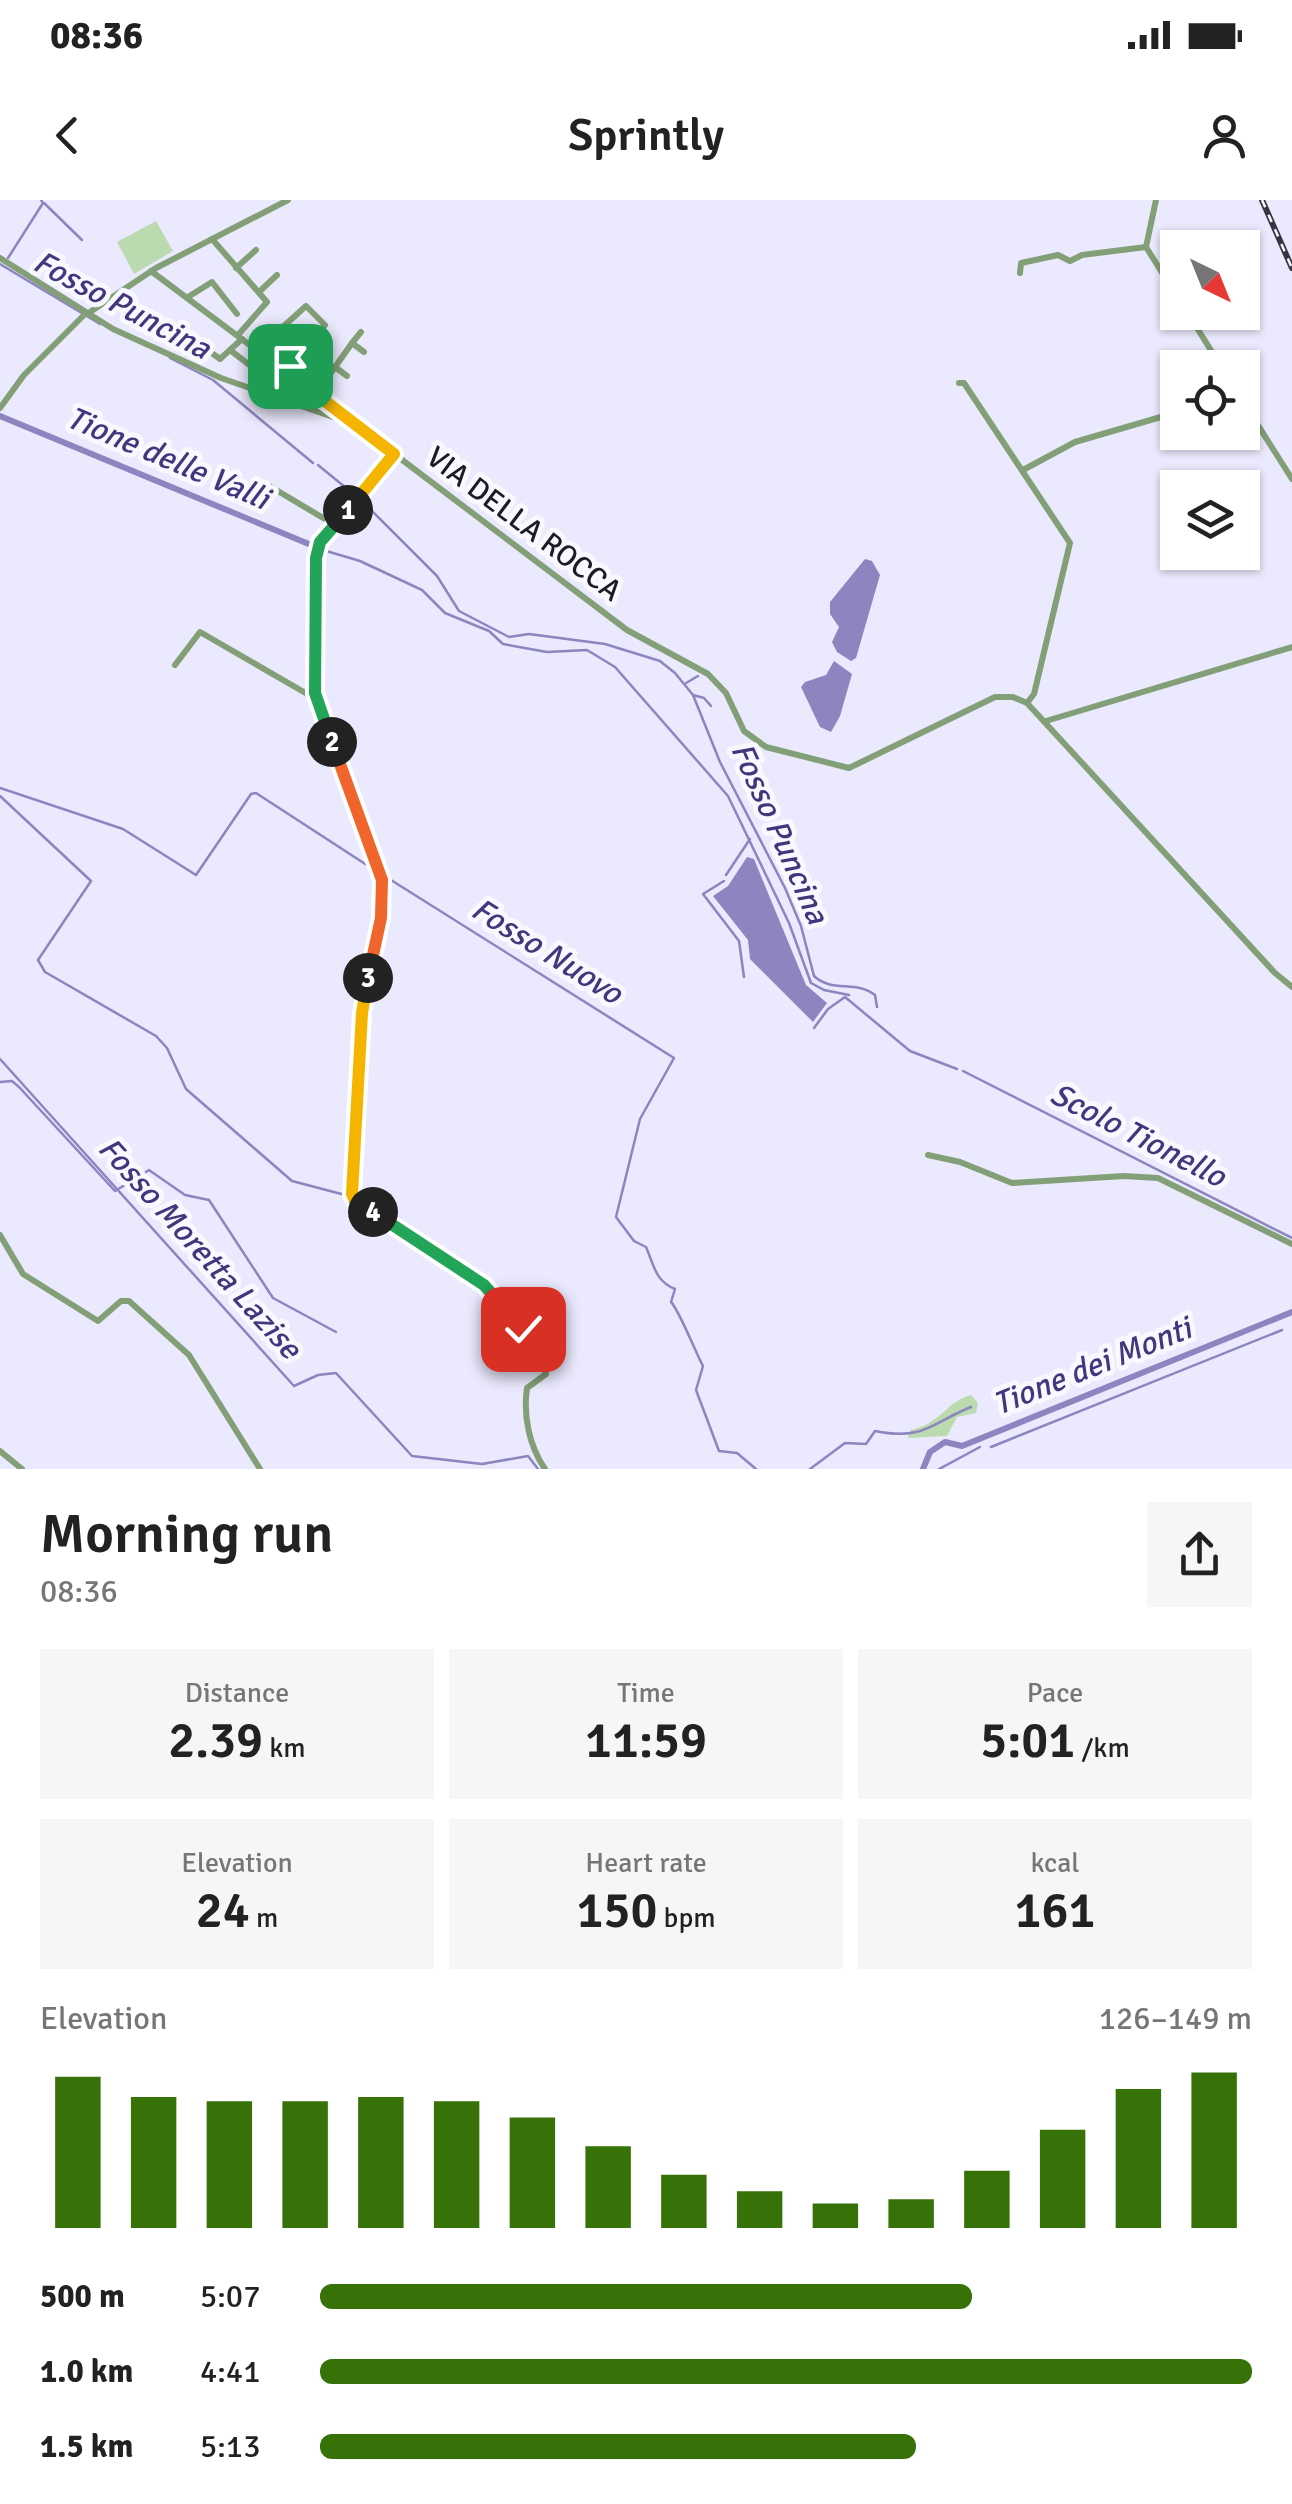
<!DOCTYPE html>
<html lang="en">
<head>
<meta charset="utf-8">
<style>
	body { margin:0; font-family:Signika,sans-serif; background:#f6f6f6; color:#222; height:100vh; display:flex; flex-direction:column; font-size:38px; white-space:nowrap }
	* { box-sizing:border-box; margin:0 }
	p { font-size:32px; color:#767676 }
	.icon { flex:none; width:55px; height:55px; fill:none; stroke:currentColor; stroke-width:2; stroke-linecap:round; stroke-linejoin:round }
	.map { position:relative; height:1269px; overflow:hidden }
	.panel { display:flex; flex-direction:column; background:#fff; flex:1 }
	.panel>* { flex:none }
	.needle { width:65px; rotate:137deg }
	.fabs { position:absolute; left:1160px; top:30px; display:grid; gap:20px }
	.fabs a { display:grid; place-items:center; width:100px; height:100px; border-radius:0px; background:#fff; box-shadow:0 2px 8px #0004; font-size:50px }
	.pin { position:absolute; display:grid; place-items:center; width:85px; height:85px; color:#fff; margin:-42px; border-radius:20px; box-shadow:0 5px 15px #0006 }
	.km { position:absolute; width:50px; height:50px; margin:-25px; border-radius:50%; background:#222; color:#fff; font-size:28px; line-height:50px; text-align:center }
	.round { display:grid; place-items:center; flex:none; width:105px; height:105px; border-radius:0px; background:#f6f6f6 }
	.overview { display:flex; align-items:center; justify-content:space-between; height:170px; padding:0 40px }
	h1 { font-size:55px; font-weight:600; line-height:75px }
	.metrics { display:grid; grid-template-columns:repeat(3,1fr); gap:15px; height:170px; padding:10px 40px }
	.metrics div { display:grid; align-content:center; border-radius:0px; background:#f6f6f6; text-align:center }
	.metrics b { font-size:50px; font-weight:600 }
	.metrics small { font-size:28px; font-weight:400 }
	.metrics p { font-size:28px }
	.chart { height:280px; padding:20px 40px }
	.chart p { display:flex; justify-content:space-between }
	.chart svg { width:100%; height:180px; margin-top:10px; stroke:#367207; stroke-width:6 }
	ul { padding:0 40px; list-style:none; font-size:32px }
	li { display:grid; grid-template-columns:160px 120px 1fr; align-items:center; height:75px }
	li i { height:25px; border-radius:12px; background:#367207 }
	.status { display:flex; justify-content:space-between; align-items:center; height:70px; padding:0 50px; background:#fff; direction:ltr }
	.status svg { height:28px; fill:currentColor }
	header { display:flex; justify-content:space-between; align-items:center; height:130px; padding:0 40px; background:#fff; font-size:45px; font-weight:600 }
	.map>svg:first-child { display:block }
	.green { fill:#bcdaaf }
	.water { fill:#8c85bf }
	.lines { fill:none; stroke-linecap:round; stroke-linejoin:round }
	.stream { stroke:#8c85bf; stroke-width:2.5 }
	.river { stroke:#8c85bf; stroke-width:6 }
	.minor { stroke:#839f77; stroke-width:6 }
	.rail-casing { stroke:#363441; stroke-width:6 }
	.rail { stroke:#f8f8ff; stroke-width:2.5; stroke-dasharray:8; stroke-linecap:butt }
	.split-1-casing { stroke:#fff; stroke-width:20 }
	.split-2-casing { stroke:#fff; stroke-width:20 }
	.split-3-casing { stroke:#fff; stroke-width:20 }
	.split-4-casing { stroke:#fff; stroke-width:20 }
	.split-5-casing { stroke:#fff; stroke-width:20 }
	.split-1 { stroke:#f5b400; stroke-width:12 }
	.split-2 { stroke:#22a559; stroke-width:12 }
	.split-3 { stroke:#f0652b; stroke-width:12 }
	.split-4 { stroke:#f5b400; stroke-width:12 }
	.split-5 { stroke:#22a559; stroke-width:12 }
	.labels { text-anchor:middle; dominant-baseline:central; stroke-width:10; stroke-linejoin:round; paint-order:stroke }
	.street-label { font-size:30px; fill:#1c1a26; stroke:#f8f8ff }
	.water-label { font-size:32px; font-style:italic; fill:#44357c; stroke:#f8f8ff }
</style>
</head>
<body>
<div class="status"><b>08:36</b><svg viewBox="0 0 49 12"><path d="M0 12V9h3v3zM5 12V6h3v6zM10 12V3h3v9zM15 12V0h3v12zM26 1h20v11H26zM47 4h2v5h-2z"/></svg></div>
<header><svg class="icon" aria-label="back" viewBox="0 0 24 24"><path d="M15 5l-7 7 7 7"/></svg>Sprintly<svg class="icon" aria-label="person" viewBox="0 0 24 24"><circle cx="12" cy="8" r="4"/><path d="M4 21q1-7 8-7t8 7"/></svg></header>
<div class="map">
<svg width="1292" height="1269" viewBox="0 0 1292 1269">
	<rect width="100%" height="100%" fill="#eae9fd"/>
	<g class="green">
		<path d="M156,21L173,51L134,74L117,42Z"/>
		<path d="M971,1195L978,1203L976,1213L957,1217L947,1236L908,1238L911,1230C942,1223 947,1201 971,1195Z"/>
	</g>
	<g class="water">
		<path d="M865,359L872,361L880,375L856,458L851,461L837,452L832,442L839,427L830,414V402Z"/>
		<path d="M834,461L852,474L840,516L831,532L820,527L801,487L805,482L826,475Z"/>
		<path d="M747,657L754,659L806,785L827,803L813,822L750,759L748,740L713,696L728,686Z"/>
	</g>
	<g class="lines">
		<g class="stream">
			<path d="M44,3L82,40"/>
			<path d="M8,58L43,3L41,0"/>
			<path d="M0,64L100,124"/>
			<path d="M170,158L213,180L313,263"/>
			<path d="M318,265L362,301L437,376L459,411L509,437L529,434L605,444L660,461L675,473L693,495L720,562L785,688L801,726L814,776C832,793 856,780 875,795L877,807"/>
			<path d="M323,350L360,361L422,390L445,413L489,431L503,444L547,452L587,450L615,467L728,596L789,723L811,783L824,790L849,795"/>
			<path d="M686,483L698,476"/>
			<path d="M693,495L704,498L711,506"/>
			<path d="M0,588L123,629L196,675L251,594L256,593L376,671"/>
			<path d="M0,596L91,681L38,760L45,772L156,836L167,848L186,889L292,981L353,997"/>
			<path d="M383,675L674,858L640,919L616,1017L634,1041L646,1047C654,1065 655,1081 675,1089L671,1102C679,1110 695,1151 703,1166L696,1190L719,1251L737,1253L756,1269"/>
			<path d="M726,675L750,639"/>
			<path d="M724,681L703,694L739,741L744,777"/>
			<path d="M814,828L828,809L845,797L910,851L957,869"/>
			<path d="M0,859L294,1186L318,1175L336,1173L412,1256L482,1264L528,1256L538,1269"/>
			<path d="M963,871L1292,1038"/>
			<path d="M0,882L12,881L19,887L115,991L149,970L185,995L209,1000L273,1098L336,1132"/>
			<path d="M360,998L384,1001"/>
			<path d="M991,1247L1282,1130"/>
			<path d="M810,1269L845,1243L866,1244L875,1231C924,1241 931,1223 971,1207"/>
			<path d="M939,1269L980,1247"/>
		</g>
		<g class="river">
			<path d="M0,216L316,347"/>
			<path d="M923,1269L930,1252L945,1242L962,1246L1292,1112"/>
		</g>
		<g class="minor">
			<path d="M1156,0L1146,47L1178,98"/>
			<path d="M212,39L267,102L238,135"/>
			<path d="M0,58L113,129L221,178L356,225L627,430L708,474L726,493L744,531L766,547L849,568L995,497H1013L1027,503L1275,773L1292,787"/>
			<path d="M236,68L256,50"/>
			<path d="M151,71L347,218"/>
			<path d="M1020,73L1021,63L1058,55L1070,61L1082,55L1146,47"/>
			<path d="M259,92L277,75"/>
			<path d="M188,97L212,82L237,114"/>
			<path d="M306,106L325,125L290,166L264,144Z"/>
			<path d="M1187,112L1222,168"/>
			<path d="M87,114L156,68L288,0"/>
			<path d="M173,125L220,159L242,139"/>
			<path d="M352,143L361,132"/>
			<path d="M230,150L277,186"/>
			<path d="M335,167L347,176"/>
			<path d="M959,183H964L1070,343L1034,494L1027,503"/>
			<path d="M316,194L352,143L364,152"/>
			<path d="M1242,200L1292,279"/>
			<path d="M0,208L24,175L86,113"/>
			<path d="M394,254L325,335L316,358V499L379,665L383,700L362,813L353,997L489,1089L536,1141L546,1174L527,1188C523,1215 529,1246 545,1269"/>
			<path d="M1023,270L1075,242L1178,212"/>
			<path d="M266,284L335,325"/>
			<path d="M175,465L200,432L316,499"/>
			<path d="M1046,521L1292,447"/>
			<path d="M928,955L960,962L1012,983L1124,976L1158,978L1292,1044"/>
			<path d="M0,1035L23,1074L98,1121L121,1101H129L189,1155L260,1269"/>
			<path d="M0,1251L22,1269"/>
		</g>
		<g class="rail-casing">
			<path id="rail" d="M1262,0L1292,68"/>
		</g>
		<use href="#rail" class="rail"/>
	</g>
	<g class="lines">
		<g class="split-1-casing">
			<path id="split-1" d="M290,166L278,158L274,162L394,254L348,310"/>
		</g>
		<g class="split-2-casing">
			<path id="split-2" d="M332,542L315,493L316,358L320,342L348,310"/>
		</g>
		<g class="split-3-casing">
			<path id="split-3" d="M332,542L382,680L381,718L368,778"/>
		</g>
		<g class="split-4-casing">
			<path id="split-4" d="M368,778L362,813L352,994L356,1003L373,1012"/>
		</g>
		<g class="split-5-casing">
			<path id="split-5" d="M373,1012L484,1085L523,1129"/>
		</g>
		<use href="#split-1" class="split-1"/>
		<use href="#split-2" class="split-2"/>
		<use href="#split-3" class="split-3"/>
		<use href="#split-4" class="split-4"/>
		<use href="#split-5" class="split-5"/>
	</g>
	<g class="labels">
		<g class="street-label">
			<text transform="translate(524 324) rotate(37)">VIA DELLA ROCCA</text>
		</g>
		<g class="water-label">
			<text transform="translate(122 105) rotate(28)">Fosso Puncina</text>
			<text transform="translate(168 258) rotate(23)">Tione delle Valli</text>
			<text transform="translate(780 633) rotate(66)">Fosso Puncina</text>
			<text transform="translate(547 751) rotate(32)">Fosso Nuovo</text>
			<text transform="translate(1138 935) rotate(27)">Scolo Tionello</text>
			<text transform="translate(200 1048) rotate(48)">Fosso Moretta Lazise</text>
			<text transform="translate(1092 1166) rotate(-22)">Tione dei Monti</text>
		</g>
	</g>
</svg>
<div class="fabs">
<a><svg class="needle" viewBox="-14 -14 28 28"><path d="M0-13l5 13h-10z" fill="#e53935"/><path d="M0 13l5-13h-10z" fill="#767676"/></svg></a>
<a><svg class="icon" aria-label="locate" viewBox="0 0 24 24"><circle cx="12" cy="12" r="6"/><path d="M12 2v4M12 18v4M2 12h4M18 12h4"/></svg></a>
<a><svg class="icon" aria-label="layers" viewBox="0 0 24 24"><path d="M12 4l9 5-9 5-9-5zM3 14l9 5 9-5"/></svg></a>
</div>
<div class="pin" style="left:290px;top:166px;background:#1e9e55"><svg class="icon" aria-label="arrive" viewBox="0 0 24 24"><path d="M6 21V4h12l-3 4 3 4H6"/></svg></div>
<div class="pin" style="left:523px;top:1129px;background:#d93025"><svg class="icon" aria-label="check" viewBox="0 0 24 24"><path d="M5 12l5 5 9-10"/></svg></div>
<b class="km" style="left:348px;top:310px">1</b>
<b class="km" style="left:332px;top:542px">2</b>
<b class="km" style="left:368px;top:778px">3</b>
<b class="km" style="left:373px;top:1012px">4</b>
</div>
<section class="panel">
<div class="overview"><div><h1>Morning run</h1><p>08:36</p></div><a class="round"><svg class="icon" aria-label="share" viewBox="0 0 24 24"><path d="M12 15V3M7 8l5-5 5 5M5 13v7h14v-7"/></svg></a></div>
<div class="metrics">
<div><p>Distance</p><b>2.39<small> km</small></b></div>
<div><p>Time</p><b>11:59</b></div>
<div><p>Pace</p><b>5:01<small> /km</small></b></div>
</div>
<div class="metrics">
<div><p>Elevation</p><b>24<small> m</small></b></div>
<div><p>Heart rate</p><b>150<small> bpm</small></b></div>
<div><p>kcal</p><b>161</b></div>
</div>
<div class="chart"><p><span>Elevation</span>126–149 m</p>
<svg viewBox="0 0 160 44" preserveAspectRatio="none"><path d="M5 44V7M15 44V12M25 44V13M35 44V13M45 44V12M55 44V13M65 44V17M75 44V24M85 44V31M95 44V35M105 44V38M115 44V37M125 44V30M135 44V20M145 44V10M155 44V6"/></svg>
</div>
<ul>
<li><b>500 m</b>5:07<i style="width:70%"></i></li>
<li><b>1.0 km</b>4:41<i style="width:100%"></i></li>
<li><b>1.5 km</b>5:13<i style="width:64%"></i></li>
</ul>
</section>
</body>
</html>
